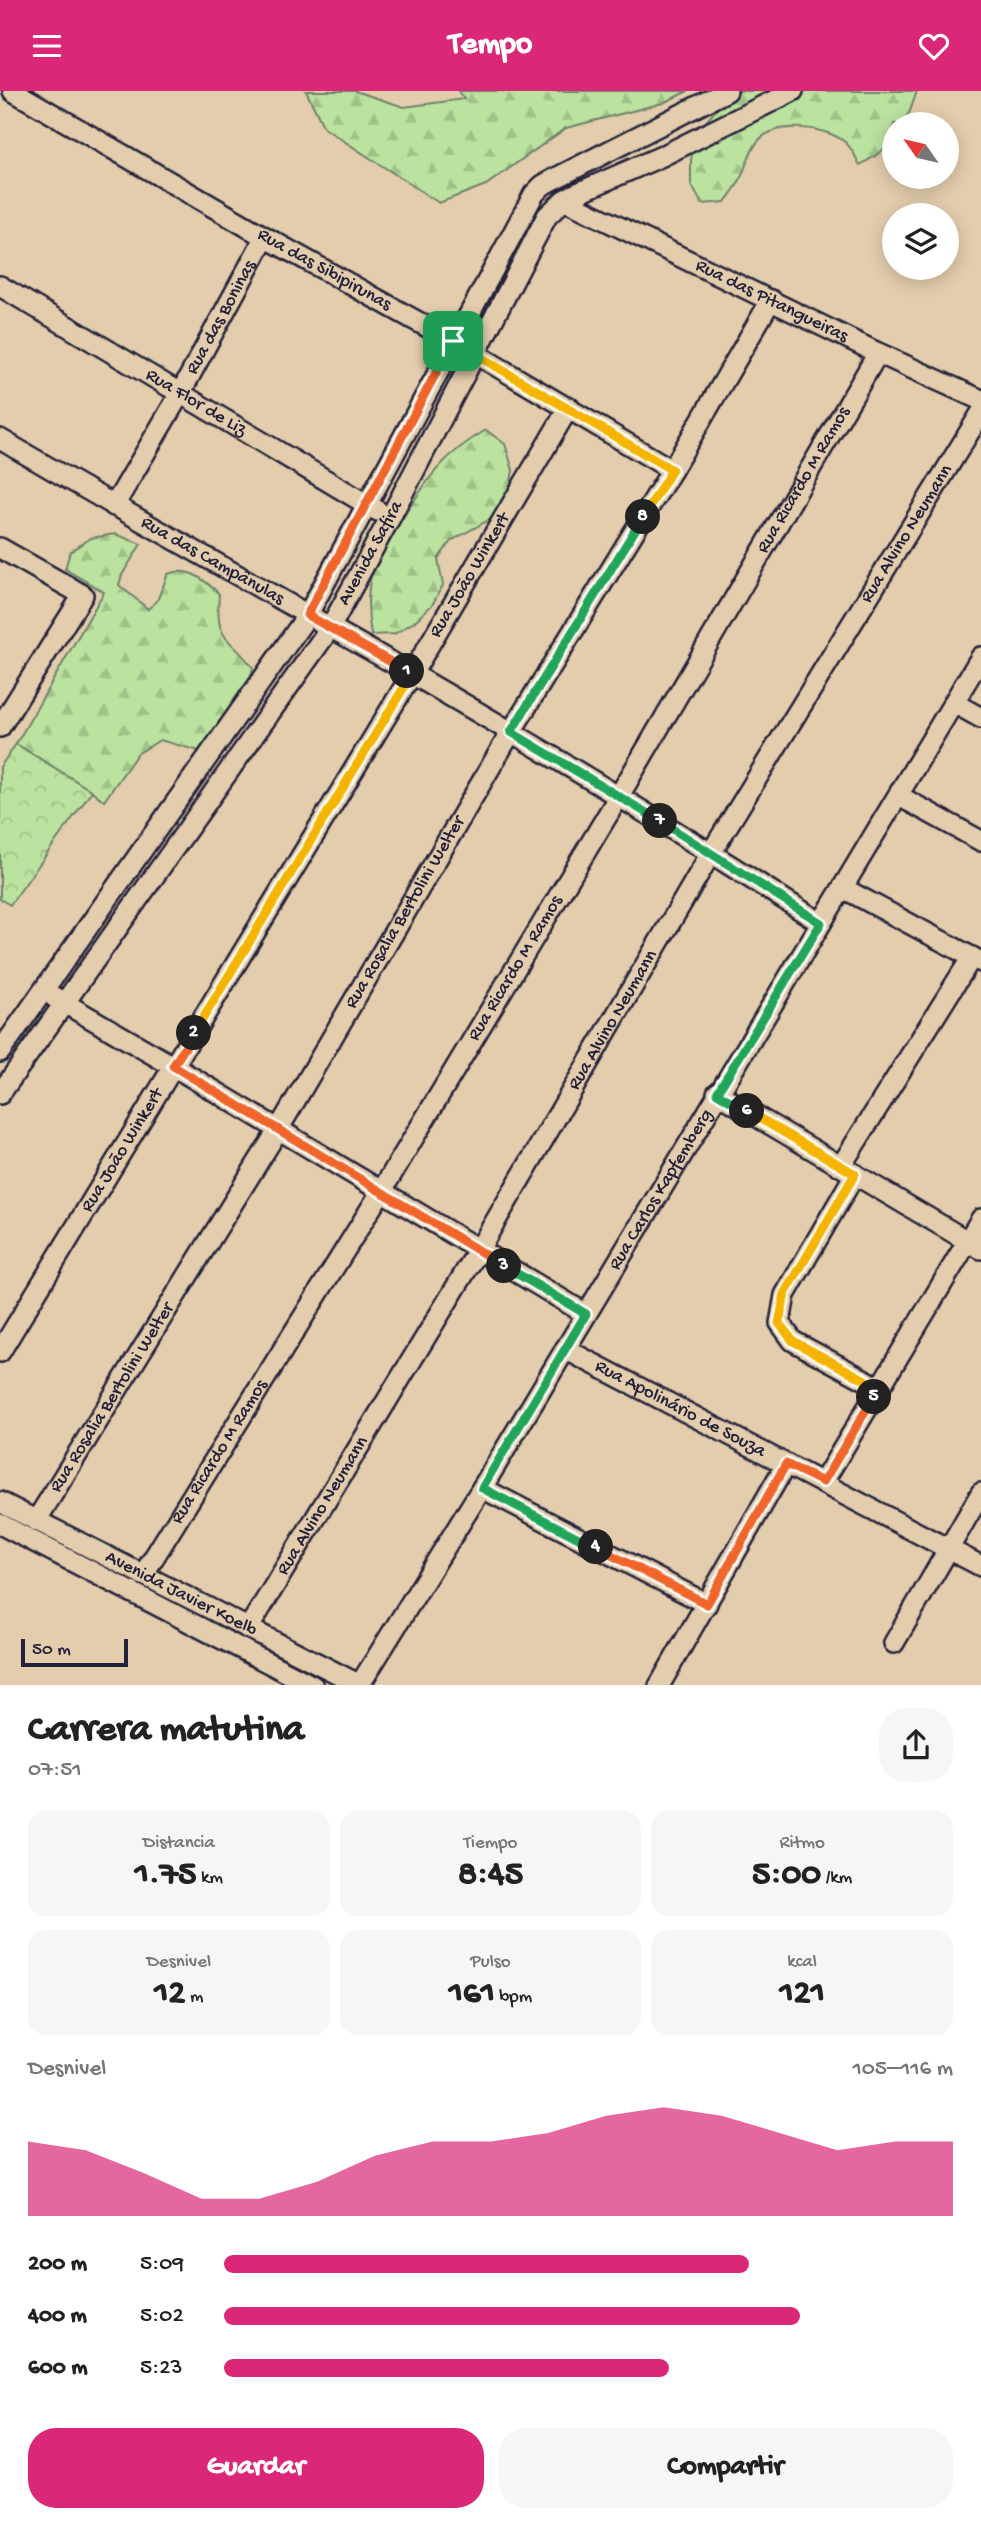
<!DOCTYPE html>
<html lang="es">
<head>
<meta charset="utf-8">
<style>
	body { margin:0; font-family:"Gochi Hand",sans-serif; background:#f6f6f6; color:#222; height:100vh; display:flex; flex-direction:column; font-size:26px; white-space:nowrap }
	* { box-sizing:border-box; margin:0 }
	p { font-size:23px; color:#767676 }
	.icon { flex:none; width:38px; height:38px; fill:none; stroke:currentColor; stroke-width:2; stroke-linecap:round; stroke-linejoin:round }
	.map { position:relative; height:1594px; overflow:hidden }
	.side { display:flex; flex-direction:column; background:#fff; flex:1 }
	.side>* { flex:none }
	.needle { width:46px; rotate:304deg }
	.controls { position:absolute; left:882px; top:21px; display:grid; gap:14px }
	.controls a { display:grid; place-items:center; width:77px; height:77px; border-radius:50%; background:#fff; box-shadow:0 4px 18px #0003; font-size:35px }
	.scale { position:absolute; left:21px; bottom:18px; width:107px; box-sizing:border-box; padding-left:7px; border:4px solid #22223b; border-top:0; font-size:19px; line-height:24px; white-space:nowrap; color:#22223b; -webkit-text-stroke:5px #e4cdad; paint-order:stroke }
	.pin { position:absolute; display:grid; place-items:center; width:60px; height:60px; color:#fff; margin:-30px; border-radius:14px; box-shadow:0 4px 10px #0006 }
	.km { position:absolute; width:35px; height:35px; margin:-18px; border-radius:50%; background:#222; color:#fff; font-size:19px; line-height:35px; text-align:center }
	.round { display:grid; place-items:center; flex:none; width:74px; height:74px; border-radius:28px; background:#f6f6f6 }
	.headline { display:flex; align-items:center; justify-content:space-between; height:119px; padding:0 28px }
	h1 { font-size:38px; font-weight:700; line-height:52px }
	.metrics { display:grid; grid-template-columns:repeat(3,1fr); gap:10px; height:119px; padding:7px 28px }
	.metrics div { display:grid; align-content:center; border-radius:18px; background:#f6f6f6; text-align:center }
	.metrics b { font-size:35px; font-weight:700 }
	.metrics small { font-size:19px; font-weight:400 }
	.metrics p { font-size:19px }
	.chart { height:196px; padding:14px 28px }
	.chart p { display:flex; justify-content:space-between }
	.chart svg { width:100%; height:126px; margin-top:7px; fill:#db2777; opacity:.7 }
	.button { display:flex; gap:14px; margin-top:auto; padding:14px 28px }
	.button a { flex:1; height:80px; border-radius:28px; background:#db2777; color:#fff; font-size:28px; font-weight:700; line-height:80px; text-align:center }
	.button a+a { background:#f6f6f6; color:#222 }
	ul { padding:0 28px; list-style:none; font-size:23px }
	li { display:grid; grid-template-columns:112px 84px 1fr; align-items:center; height:52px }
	li i { height:18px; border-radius:9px; background:#db2777 }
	header { display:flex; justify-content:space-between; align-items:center; height:91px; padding:0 28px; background:#db2777; color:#fff; font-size:32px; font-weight:700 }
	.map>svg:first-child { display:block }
	.forest { fill:url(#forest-firs); stroke:#6e826c; stroke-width:2 }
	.park { fill:url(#park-crowns); stroke:#6e826c; stroke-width:2 }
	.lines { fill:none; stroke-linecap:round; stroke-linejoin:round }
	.minor-casing { stroke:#22223b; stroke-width:24 }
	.minor { stroke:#e4cdad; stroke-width:19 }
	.split-1-casing { stroke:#fff; stroke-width:14 }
	.split-2-casing { stroke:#fff; stroke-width:14 }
	.split-3-casing { stroke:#fff; stroke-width:14 }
	.split-4-casing { stroke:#fff; stroke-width:14 }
	.split-5-casing { stroke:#fff; stroke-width:14 }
	.split-6-casing { stroke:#fff; stroke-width:14 }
	.split-7-casing { stroke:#fff; stroke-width:14 }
	.split-8-casing { stroke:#fff; stroke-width:14 }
	.split-9-casing { stroke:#fff; stroke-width:14 }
	.split-1 { stroke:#f0652b; stroke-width:9 }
	.split-2 { stroke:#f5b400; stroke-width:9 }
	.split-3 { stroke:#f0652b; stroke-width:9 }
	.split-4 { stroke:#22a559; stroke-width:9 }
	.split-5 { stroke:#f0652b; stroke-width:9 }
	.split-6 { stroke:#f5b400; stroke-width:9 }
	.split-7 { stroke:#22a559; stroke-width:9 }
	.split-8 { stroke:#22a559; stroke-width:9 }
	.split-9 { stroke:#f5b400; stroke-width:9 }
	.labels { text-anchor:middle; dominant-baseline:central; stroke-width:5; stroke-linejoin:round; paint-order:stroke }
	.street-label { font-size:19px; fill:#22223b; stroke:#e4cdad }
</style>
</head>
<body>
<header><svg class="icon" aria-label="menu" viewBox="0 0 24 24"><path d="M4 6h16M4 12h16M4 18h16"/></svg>Tempo<svg class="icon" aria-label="heart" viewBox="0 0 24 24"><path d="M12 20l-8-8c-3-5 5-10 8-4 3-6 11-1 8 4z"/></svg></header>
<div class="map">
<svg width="981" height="1595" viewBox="0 0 981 1595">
	<defs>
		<pattern id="forest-firs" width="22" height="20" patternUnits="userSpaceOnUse" patternTransform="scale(1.75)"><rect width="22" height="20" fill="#bbe29e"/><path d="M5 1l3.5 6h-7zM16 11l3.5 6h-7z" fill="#a0c289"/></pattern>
		<pattern id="park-crowns" width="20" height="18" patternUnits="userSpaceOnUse" patternTransform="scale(1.75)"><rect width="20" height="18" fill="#bbe29e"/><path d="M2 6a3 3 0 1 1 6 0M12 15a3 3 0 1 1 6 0" fill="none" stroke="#a0c289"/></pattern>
	</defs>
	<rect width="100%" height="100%" fill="#e4cdad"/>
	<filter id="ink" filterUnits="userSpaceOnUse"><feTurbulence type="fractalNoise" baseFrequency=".0143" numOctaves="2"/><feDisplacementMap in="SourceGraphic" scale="14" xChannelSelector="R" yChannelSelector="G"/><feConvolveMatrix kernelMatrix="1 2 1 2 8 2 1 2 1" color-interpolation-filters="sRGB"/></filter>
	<g filter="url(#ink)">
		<g class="forest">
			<path d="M306,0H355L404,16L464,8L459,0H688L663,12L566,37L486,94L439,112L324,37Z"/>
			<path d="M732,0H917L910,20L902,33H894C894,55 878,64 860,74C856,67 852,57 845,51C826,36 778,29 759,49C749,60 746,76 740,89C736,97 730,104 725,111L702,113L691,93V68L698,40Z"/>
			<path d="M486,339L505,353L513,379L509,403L494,426L451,450L438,468L443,494L432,514L414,531L394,543L371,544C367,522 366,491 376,470C382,457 392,445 399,433C427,389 440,366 486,339Z"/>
			<path d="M115,443L141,453L122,484L119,494L148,518L157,510L168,483C189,475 205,489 219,503C215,552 228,543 253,577L247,601L217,642L199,660L160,649L137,663L104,710L92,700L16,653L104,501L65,478L70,461L91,447Z"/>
		</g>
		<path class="park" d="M16,653L92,700L10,814L0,808V676Z"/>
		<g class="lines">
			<g class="minor-casing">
				<g id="minor">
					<path id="s1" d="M13,0L265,146L476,263L672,379"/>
					<path id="s2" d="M564,109L878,262L981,309"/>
					<path id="s3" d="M0,195L378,420"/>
					<path id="s4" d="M0,348C137,429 276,505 414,584C552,664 687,746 821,832"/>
					<path id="s5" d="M114,415L181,301L265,146"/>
					<path d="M0,457L83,504L0,636"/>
					<path d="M954,612L981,627"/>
					<path d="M899,705L981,750"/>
					<path d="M843,797L981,871"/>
					<path d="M54,906L173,975L586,1223"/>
					<path d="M0,961L307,525L534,103L543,94L554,88L727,0"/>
					<path d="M717,1002L981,1158"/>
					<path id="s6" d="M0,1003L330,537L390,427L547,125L564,109L573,104L662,65L793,0"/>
					<path d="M841,1075L972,866"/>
					<path d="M855,1083L785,1204L780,1232L793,1250L880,1297"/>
					<path id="s7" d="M565,1258L981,1475"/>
					<path id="s8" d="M0,1261L412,583L569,316"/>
					<path d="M823,1391L981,1128"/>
					<path d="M482,1397L707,1513"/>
					<path id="s9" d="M0,1411L362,1595"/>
					<path id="s10" d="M36,1430L278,1039L511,641L672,379L771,209"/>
					<path d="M0,1433L313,1595"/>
					<path id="s11" d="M143,1484L381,1101L619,705L878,262"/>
					<path id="s12" d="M248,1538L478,1160L711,762L981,322"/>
					<path d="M894,1552L981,1402"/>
					<path id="s13" d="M359,1595L482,1397L981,566"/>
					<path d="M659,1595L786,1373"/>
				</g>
			</g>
			<use href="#minor" class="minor"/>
		</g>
	</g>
	<g class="lines" filter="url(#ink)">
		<g class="split-1-casing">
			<path id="split-1" d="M407,580L307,524L453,250"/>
		</g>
		<g class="split-2-casing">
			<path id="split-2" d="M194,942L412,583L407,580"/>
		</g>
		<g class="split-3-casing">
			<path id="split-3" d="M194,942L173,975L504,1175"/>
		</g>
		<g class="split-4-casing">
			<path id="split-4" d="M504,1175L586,1223L482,1397L596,1456"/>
		</g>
		<g class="split-5-casing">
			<path id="split-5" d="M596,1456L707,1513L786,1373L823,1391L874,1306"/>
		</g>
		<g class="split-6-casing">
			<path id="split-6" d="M747,1020L855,1083L785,1203L779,1232L793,1250L880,1297L874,1306"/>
		</g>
		<g class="split-7-casing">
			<path id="split-7" d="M660,730L821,832L717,1002L747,1020"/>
		</g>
		<g class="split-8-casing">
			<path id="split-8" d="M643,426L511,641L660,730"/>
		</g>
		<g class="split-9-casing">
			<path id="split-9" d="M453,250L672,379L643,426"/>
		</g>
		<use href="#split-1" class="split-1"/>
		<use href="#split-2" class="split-2"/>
		<use href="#split-3" class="split-3"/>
		<use href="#split-4" class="split-4"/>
		<use href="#split-5" class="split-5"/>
		<use href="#split-6" class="split-6"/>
		<use href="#split-7" class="split-7"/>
		<use href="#split-8" class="split-8"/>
		<use href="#split-9" class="split-9"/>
	</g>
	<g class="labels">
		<g class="street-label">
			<text stroke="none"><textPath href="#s1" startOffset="359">Rua das Sibipirunas</textPath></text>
			<text stroke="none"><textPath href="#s2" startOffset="231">Rua das Pitangueiras</textPath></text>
			<text stroke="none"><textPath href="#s5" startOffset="217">Rua das Boninas</textPath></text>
			<text stroke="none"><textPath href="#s3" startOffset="228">Rua Flor de Liz</textPath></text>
			<text stroke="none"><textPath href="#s11" startOffset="1279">Rua Ricardo M Ramos</textPath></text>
			<text stroke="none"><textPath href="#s12" startOffset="1278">Rua Alvino Neumann</textPath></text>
			<text stroke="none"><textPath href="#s6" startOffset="656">Avenida Safira</textPath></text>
			<text stroke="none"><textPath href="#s4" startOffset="245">Rua das Campânulas</textPath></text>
			<text stroke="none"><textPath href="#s8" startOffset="908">Rua João Winkert</textPath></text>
			<text stroke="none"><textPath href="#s10" startOffset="712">Rua Rosalia Bertolini Welter</textPath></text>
			<text stroke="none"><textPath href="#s11" startOffset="712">Rua Ricardo M Ramos</textPath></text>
			<text stroke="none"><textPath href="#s12" startOffset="710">Rua Alvino Neumann</textPath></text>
			<text stroke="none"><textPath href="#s8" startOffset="236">Rua João Winkert</textPath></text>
			<text stroke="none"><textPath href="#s13" startOffset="581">Rua Carlos Kapfemberg</textPath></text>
			<text stroke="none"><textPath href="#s10" startOffset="145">Rua Rosalia Bertolini Welter</textPath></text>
			<text stroke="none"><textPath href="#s7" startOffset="130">Rua Apolinário de Souza</textPath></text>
			<text stroke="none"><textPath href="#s11" startOffset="145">Rua Ricardo M Ramos</textPath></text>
			<text stroke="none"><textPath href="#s12" startOffset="144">Rua Alvino Neumann</textPath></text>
			<text stroke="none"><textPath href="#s9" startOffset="203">Avenida Javier Koelb</textPath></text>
		</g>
	</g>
</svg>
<div class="controls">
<a><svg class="needle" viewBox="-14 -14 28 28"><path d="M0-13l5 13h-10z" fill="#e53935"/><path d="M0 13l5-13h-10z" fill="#767676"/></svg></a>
<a><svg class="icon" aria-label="layers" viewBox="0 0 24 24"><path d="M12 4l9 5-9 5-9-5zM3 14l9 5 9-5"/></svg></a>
</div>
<div class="scale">50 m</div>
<div class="pin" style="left:453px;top:250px;background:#1e9e55"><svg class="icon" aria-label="arrive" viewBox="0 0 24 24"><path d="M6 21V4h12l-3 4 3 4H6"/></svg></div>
<b class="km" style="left:407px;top:580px">1</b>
<b class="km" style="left:194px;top:942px">2</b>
<b class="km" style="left:504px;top:1175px">3</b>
<b class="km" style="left:596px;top:1456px">4</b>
<b class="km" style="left:874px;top:1306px">5</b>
<b class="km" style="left:747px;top:1020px">6</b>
<b class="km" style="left:660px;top:730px">7</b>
<b class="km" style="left:643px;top:426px">8</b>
</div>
<section class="side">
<div class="headline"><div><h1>Carrera matutina</h1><p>07:51</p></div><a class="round"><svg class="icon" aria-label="share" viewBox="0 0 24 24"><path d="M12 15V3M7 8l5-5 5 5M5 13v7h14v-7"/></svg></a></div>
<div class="metrics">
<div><p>Distancia</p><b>1.75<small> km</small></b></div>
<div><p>Tiempo</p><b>8:45</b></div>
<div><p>Ritmo</p><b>5:00<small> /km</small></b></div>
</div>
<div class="metrics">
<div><p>Desnivel</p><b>12<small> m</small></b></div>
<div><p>Pulso</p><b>161<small> bpm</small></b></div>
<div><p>kcal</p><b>121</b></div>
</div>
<div class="chart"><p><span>Desnivel</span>105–116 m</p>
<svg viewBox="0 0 160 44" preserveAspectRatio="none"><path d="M0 44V18L10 21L20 29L30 38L40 38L50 32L60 23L70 18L80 18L90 15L100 9L110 6L120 9L130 15L140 21L150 18L160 18V44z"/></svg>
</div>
<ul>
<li><b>200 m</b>5:09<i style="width:72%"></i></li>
<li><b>400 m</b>5:02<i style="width:79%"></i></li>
<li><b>600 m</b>5:23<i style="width:61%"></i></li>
</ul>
<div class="button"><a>Guardar</a><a>Compartir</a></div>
</section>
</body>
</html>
